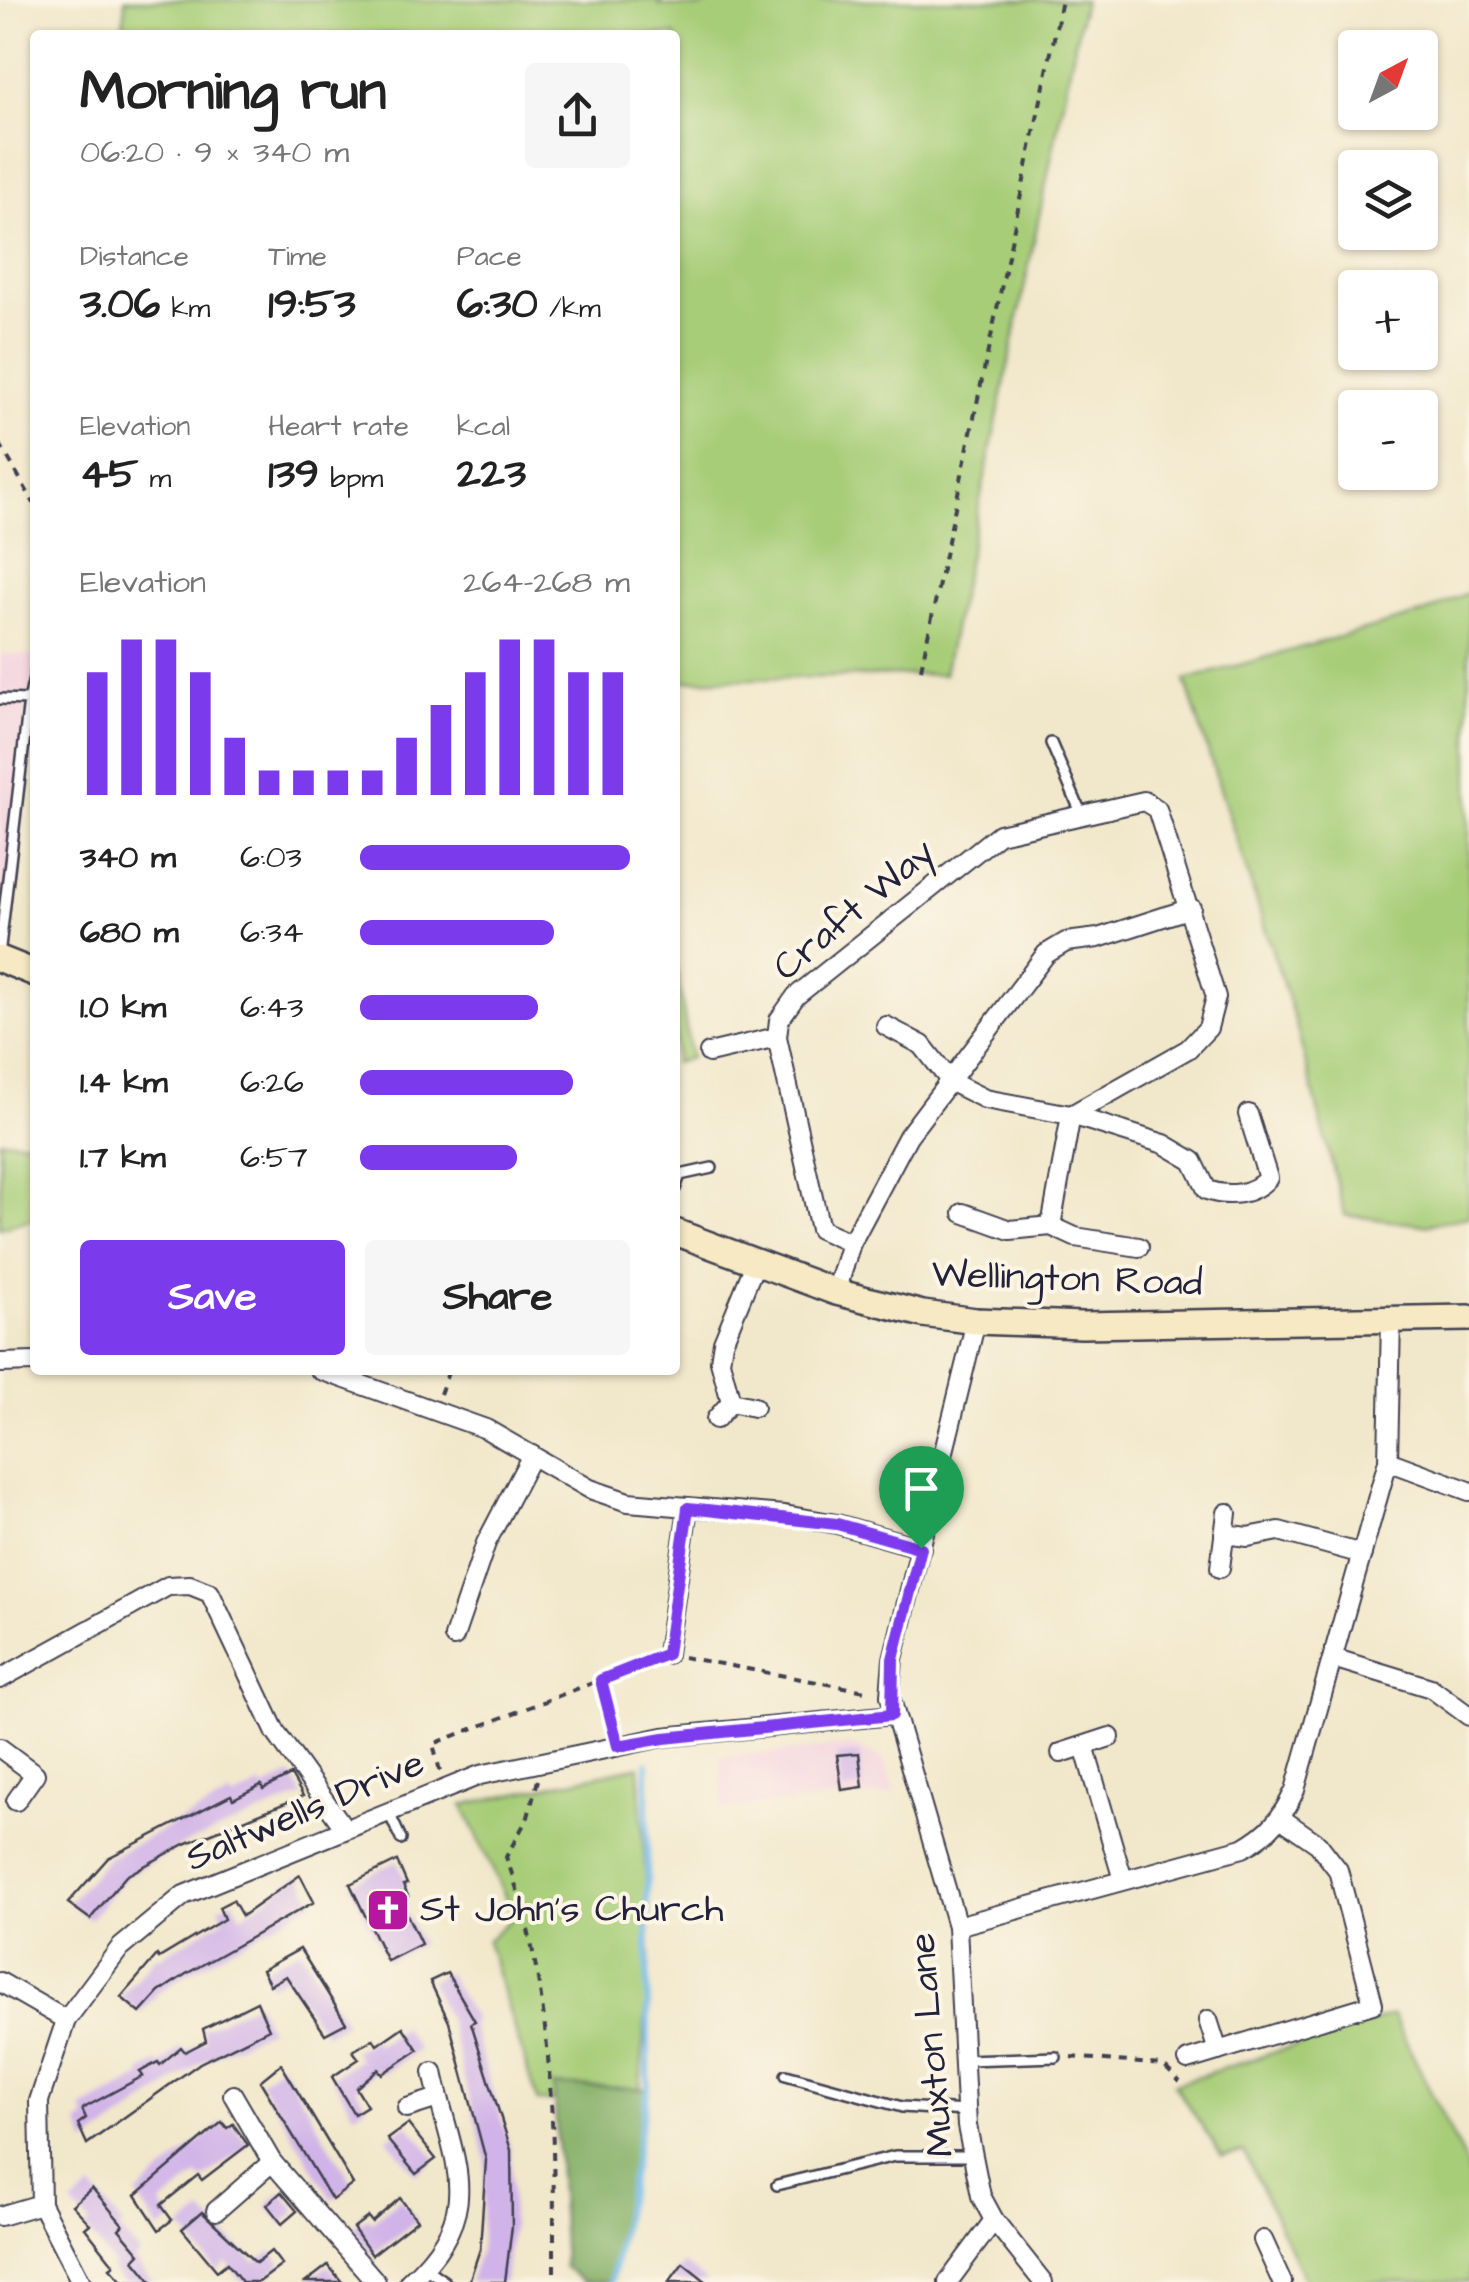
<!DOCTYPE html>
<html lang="en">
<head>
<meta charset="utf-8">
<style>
	body { margin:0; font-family:"Architects Daughter",sans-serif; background:#f6f6f6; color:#222; height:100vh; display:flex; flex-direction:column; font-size:38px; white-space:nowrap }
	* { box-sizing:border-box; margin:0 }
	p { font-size:32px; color:#767676 }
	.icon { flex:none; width:55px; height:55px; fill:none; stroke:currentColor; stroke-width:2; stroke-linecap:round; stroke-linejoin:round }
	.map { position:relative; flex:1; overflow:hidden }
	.panel { position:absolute; left:30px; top:30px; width:650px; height:1345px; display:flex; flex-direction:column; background:#fff; border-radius:10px; box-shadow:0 2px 8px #0004 }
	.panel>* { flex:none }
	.needle { width:65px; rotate:41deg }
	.controls { position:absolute; left:1338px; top:30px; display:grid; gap:20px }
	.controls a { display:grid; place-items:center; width:100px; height:100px; border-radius:10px; background:#fff; box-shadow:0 2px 8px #0004; font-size:50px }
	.pin { position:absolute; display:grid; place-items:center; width:85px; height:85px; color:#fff; margin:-102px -42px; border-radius:50% 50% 50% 0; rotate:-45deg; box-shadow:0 0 10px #0007 }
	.pin .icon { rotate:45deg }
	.round { display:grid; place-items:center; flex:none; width:105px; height:105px; border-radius:10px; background:#f6f6f6 }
	.head { display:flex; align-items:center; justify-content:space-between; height:170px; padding:0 50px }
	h1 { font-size:55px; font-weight:800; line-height:75px }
	.stats { display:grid; grid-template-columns:repeat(3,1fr); gap:15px; height:170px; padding:10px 50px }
	.stats div { display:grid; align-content:center }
	.stats b { font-size:42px; font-weight:800 }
	.stats small { font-size:28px; font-weight:400 }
	.stats p { font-size:28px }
	.chart { height:280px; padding:20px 50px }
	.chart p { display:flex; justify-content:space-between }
	.chart svg { width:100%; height:180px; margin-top:10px; stroke:#7c3aed; stroke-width:6 }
	.action { display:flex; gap:20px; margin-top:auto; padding:20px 50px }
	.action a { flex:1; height:115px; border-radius:10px; background:#7c3aed; color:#fff; font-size:40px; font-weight:800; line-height:115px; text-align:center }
	.action a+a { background:#f6f6f6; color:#222 }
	ul { padding:0 50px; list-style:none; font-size:32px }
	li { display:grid; grid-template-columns:160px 120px 1fr; align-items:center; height:75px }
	li i { height:25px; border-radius:12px; background:#7c3aed }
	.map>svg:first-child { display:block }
	.built { fill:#f3cfdf }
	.green { fill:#a7cd78; stroke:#64785a; stroke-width:2.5 }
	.forest { fill:#85b068; stroke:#546952; stroke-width:2.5 }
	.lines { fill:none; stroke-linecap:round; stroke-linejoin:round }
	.stream { stroke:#72bceb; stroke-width:6 }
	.building { fill:#d0b3e8 }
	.lane-casing { stroke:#414050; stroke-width:14 }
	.street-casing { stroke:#414050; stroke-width:22 }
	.secondary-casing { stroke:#414050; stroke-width:30 }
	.path { stroke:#414050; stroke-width:4; stroke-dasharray:8 8; stroke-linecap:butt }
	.lane { stroke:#fff; stroke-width:9 }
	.street { stroke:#fff; stroke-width:18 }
	.secondary { stroke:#f6e9c3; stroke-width:25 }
	.route-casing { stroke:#fff; stroke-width:20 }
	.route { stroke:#7c3aed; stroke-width:12 }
	.labels { text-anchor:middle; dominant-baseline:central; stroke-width:8; stroke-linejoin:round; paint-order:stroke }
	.street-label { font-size:38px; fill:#22223b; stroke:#fcf5e5 }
	.poi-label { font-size:38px; fill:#22223b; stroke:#fcf5e5; text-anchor:start }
</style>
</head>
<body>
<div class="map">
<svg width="1469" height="2282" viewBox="0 0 1469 2282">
	<rect width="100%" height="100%" fill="#fcf5e5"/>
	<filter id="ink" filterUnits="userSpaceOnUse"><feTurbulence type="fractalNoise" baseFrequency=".01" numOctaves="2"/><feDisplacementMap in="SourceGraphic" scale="20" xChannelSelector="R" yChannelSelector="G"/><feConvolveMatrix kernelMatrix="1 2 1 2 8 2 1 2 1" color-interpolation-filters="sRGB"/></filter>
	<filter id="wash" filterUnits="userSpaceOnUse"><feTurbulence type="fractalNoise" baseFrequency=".0048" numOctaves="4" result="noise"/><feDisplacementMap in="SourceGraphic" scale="40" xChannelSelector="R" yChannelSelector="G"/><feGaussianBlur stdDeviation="2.25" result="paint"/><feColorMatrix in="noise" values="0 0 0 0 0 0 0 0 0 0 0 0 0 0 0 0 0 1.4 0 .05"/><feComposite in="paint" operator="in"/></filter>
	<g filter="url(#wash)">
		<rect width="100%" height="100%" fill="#f1e7ca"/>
		<g class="built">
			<path d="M0,653L35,656V714L8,947L0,944Z"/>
			<path d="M854,1745L884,1760L895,1794L723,1808L720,1757Z"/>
		</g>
		<g class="green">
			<path d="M125,0H661L659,5L699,8L716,0H1084L944,674L675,681V35H123Z"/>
			<path d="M1469,592V1217L1424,1225L1345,1215L1295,1021L1185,680L1425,613Z"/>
			<path d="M675,959L691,1058L675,1063Z"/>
			<path d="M0,1140L35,1142V1218L0,1228Z"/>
			<path d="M639,1766L650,1955L639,2103L537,2101L487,1941L514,1916L463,1805Z"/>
			<path d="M1393,2015L1469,2170V2282H1306L1244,2152L1222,2156L1174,2084Z"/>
		</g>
		<path class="forest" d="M554,2085L648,2089L611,2282H583L564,2267Z"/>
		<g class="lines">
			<path class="stream" d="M611,2282L648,2089L647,1763"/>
		</g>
		<g id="blocks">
			<g class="building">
				<path d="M859,1753L863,1787L842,1790L837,1755Z"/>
				<path d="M291,1775L303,1796L185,1844L126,1876L90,1919L68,1903L108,1858L231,1795L233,1799L261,1785L263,1789Z"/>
				<path d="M397,1861L407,1884L403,1885L408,1896L400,1900L421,1944L387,1961L350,1884Z"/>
				<path d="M300,1875L314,1902L186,1974L159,1992L140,2013L121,1997L157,1955L159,1958L224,1919L219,1907L233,1900L242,1916Z"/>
				<path d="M300,1949L346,2023L325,2034L286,1976L270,1985L262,1970Z"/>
				<path d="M447,1973L475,2021L471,2023L511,2150L512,2226L505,2282H469L480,2249L486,2160L449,2022L430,1981Z"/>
				<path d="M257,2002L269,2029L200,2063L87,2144L78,2124L86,2118L82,2109L143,2076L140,2072L158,2062L160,2065L181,2047L185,2052L206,2041L203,2029Z"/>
				<path d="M403,2027L418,2050L382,2074L378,2069L356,2088L367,2106L354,2114L332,2077L359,2059L353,2051L373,2039L377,2045Z"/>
				<path d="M281,2064L353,2184L332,2200L260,2081Z"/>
				<path d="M222,2122L227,2128L233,2124L248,2145L202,2180L198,2175L161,2205L172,2220L159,2230L136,2195Z"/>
				<path d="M408,2124L436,2159L416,2174L387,2139Z"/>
				<path d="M92,2188L123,2225L119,2229L140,2254L134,2260L152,2282H123L110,2268L114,2265L85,2228L90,2224L72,2205Z"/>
				<path d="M281,2192L297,2211L282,2224L267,2205Z"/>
				<path d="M400,2198L417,2220L372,2255L353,2228L368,2217L372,2222Z"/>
				<path d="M202,2212L256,2263L271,2251L282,2265L259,2282H242L227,2263L217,2271L182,2229Z"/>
				<path d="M683,2263L707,2282H669Z"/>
				<path d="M328,2265L342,2282H306Z"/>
			</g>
		</g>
	</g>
	<g filter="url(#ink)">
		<use href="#blocks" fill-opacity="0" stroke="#414050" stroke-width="2.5"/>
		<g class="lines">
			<g class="lane-casing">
				<g id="lane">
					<path d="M0,699L29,700L0,947"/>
					<path d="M29,700L35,674"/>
					<path d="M1051,743L1082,815"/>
					<path d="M675,1189L680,1175L712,1168"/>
					<path d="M389,1813L401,1839"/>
					<path d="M964,2060L1056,2057"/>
					<path d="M786,2075L902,2107L966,2111"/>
					<path d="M777,2185L895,2156H972"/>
					<path d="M425,2268L445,2282"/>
				</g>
			</g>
			<g class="street-casing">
				<g id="street">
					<path d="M886,1026L922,1045L951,1082L985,1099L1071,1115L1164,1144L1193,1161L1207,1190C1227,1197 1252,1196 1268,1178L1248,1114"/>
					<path d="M709,1053L777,1037"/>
					<path d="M963,1213L1010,1230L1051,1226L1075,1237L1139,1247"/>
					<path d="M1051,1226L1071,1115"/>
					<path d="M851,1243L908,1136L1046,954L1066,942L1098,938L1191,908"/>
					<path d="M836,1292L851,1243L820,1229L777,1037L779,1020L796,996L999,834L1144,801L1157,809L1216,997L1208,1028L1188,1049L1071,1115"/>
					<path d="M976,1321L893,1659L890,1696L957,1926L967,2126L981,2196L994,2220L1043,2282"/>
					<path d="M0,1363L35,1362"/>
					<path d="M320,1370L486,1429L590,1489L628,1502L784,1515L837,1524L921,1548"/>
					<path d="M731,1402L754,1407"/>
					<path d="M716,1419L731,1402L720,1361L723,1342L755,1264"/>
					<path d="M1388,1461L1469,1491"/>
					<path d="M1224,1534L1248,1537L1279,1531L1362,1554"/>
					<path d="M1220,1568L1227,1513"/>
					<path d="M454,1637L486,1543L532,1455"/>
					<path d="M667,1654L688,1508"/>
					<path d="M1333,1658L1431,1688L1469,1716"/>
					<path d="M0,1679L168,1586L190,1585L210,1593L276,1733L345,1829"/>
					<path d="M1084,1746L1123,1880"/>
					<path d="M0,1748L35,1774L16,1801"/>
					<path d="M1061,1753L1110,1737"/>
					<path d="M957,1926L1243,1848C1270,1833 1282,1818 1295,1790L1388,1461L1391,1319"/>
					<path d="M0,1982L66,2020"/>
					<path d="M1208,2020L1218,2051"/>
					<path d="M1188,2060L1373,2004L1338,1870L1318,1844L1282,1819"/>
					<path d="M233,2095L272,2162L376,2282"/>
					<path d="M407,2108L438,2098"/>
					<path d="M216,2211L272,2162"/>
					<path d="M0,2216L41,2204"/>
					<path d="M1263,2240L1282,2282"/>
					<path d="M81,2282L41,2204L39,2101L66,2020L120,1948L184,1895L480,1775L663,1737L893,1715"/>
					<path d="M409,2282C490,2209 451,2160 433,2072"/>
					<path d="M948,2282L994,2220"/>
				</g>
			</g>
			<g class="secondary-casing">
				<g id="secondary">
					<path d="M0,959L35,973"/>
					<path d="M675,1232L836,1292L923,1314L976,1321L1082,1325L1469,1318"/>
				</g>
			</g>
			<g class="path">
				<path d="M0,444L35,505"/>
				<path d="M33,661L35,647"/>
				<path d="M921,669L1062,0"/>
				<path d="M440,1394L449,1370"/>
				<path d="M683,1657L871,1692"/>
				<path d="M601,1680L614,1729"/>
				<path d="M440,1771L433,1744L650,1661"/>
				<path d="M538,1780L528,1817L506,1857C556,1992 554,2140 554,2282"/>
				<path d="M1071,2057L1163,2065L1180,2082"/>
			</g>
			<use href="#lane" class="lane"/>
			<use href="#street" class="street"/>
			<use href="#secondary" class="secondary"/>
		</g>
	</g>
	<g class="lines" filter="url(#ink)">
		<g class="route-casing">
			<path id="route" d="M688,1508L837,1524L921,1548L893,1659L892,1715L664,1738L618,1746L601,1680L667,1654Z"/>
		</g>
		<use href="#route" class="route"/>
	</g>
	<defs>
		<g id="church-square" transform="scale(2.25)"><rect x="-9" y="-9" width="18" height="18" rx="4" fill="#b5179e" stroke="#fcf5e5"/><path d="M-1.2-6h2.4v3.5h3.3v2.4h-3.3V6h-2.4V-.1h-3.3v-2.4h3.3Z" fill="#fff"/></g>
	</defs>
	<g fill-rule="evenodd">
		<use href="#church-square" x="388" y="1910"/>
	</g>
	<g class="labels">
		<g class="street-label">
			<text transform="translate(854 910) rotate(-40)">Craft Way</text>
			<text transform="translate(1067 1279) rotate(2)">Wellington Road</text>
			<text transform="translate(305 1811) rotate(-23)">Saltwells Drive</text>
			<text transform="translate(932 2045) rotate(-95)">Muxton Lane</text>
		</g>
		<g class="poi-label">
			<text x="420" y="1910">St John's Church</text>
		</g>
	</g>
</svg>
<div class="controls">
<a><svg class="needle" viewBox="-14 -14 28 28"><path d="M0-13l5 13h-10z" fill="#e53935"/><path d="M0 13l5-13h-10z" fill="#767676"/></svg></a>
<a><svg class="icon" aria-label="layers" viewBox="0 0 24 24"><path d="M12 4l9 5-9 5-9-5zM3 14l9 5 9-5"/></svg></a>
<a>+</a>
<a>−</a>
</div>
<div class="pin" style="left:921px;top:1548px;background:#1e9e55"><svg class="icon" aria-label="arrive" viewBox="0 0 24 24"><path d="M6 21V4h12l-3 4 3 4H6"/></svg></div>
<section class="panel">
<div class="head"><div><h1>Morning run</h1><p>06:20 · 9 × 340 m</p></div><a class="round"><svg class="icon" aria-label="share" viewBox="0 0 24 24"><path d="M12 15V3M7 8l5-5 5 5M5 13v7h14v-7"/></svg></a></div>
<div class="stats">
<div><p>Distance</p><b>3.06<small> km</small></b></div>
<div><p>Time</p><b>19:53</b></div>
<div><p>Pace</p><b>6:30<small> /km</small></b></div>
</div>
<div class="stats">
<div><p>Elevation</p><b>45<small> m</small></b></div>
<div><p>Heart rate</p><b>139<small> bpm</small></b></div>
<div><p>kcal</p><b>223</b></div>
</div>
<div class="chart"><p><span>Elevation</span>264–268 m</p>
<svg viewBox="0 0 160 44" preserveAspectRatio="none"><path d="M5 44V14M15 44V6M25 44V6M35 44V14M45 44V30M55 44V38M65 44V38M75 44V38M85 44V38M95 44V30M105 44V22M115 44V14M125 44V6M135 44V6M145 44V14M155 44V14"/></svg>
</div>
<ul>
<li><b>340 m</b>6:03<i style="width:100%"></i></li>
<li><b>680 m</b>6:34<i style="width:72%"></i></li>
<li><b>1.0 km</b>6:43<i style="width:66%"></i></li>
<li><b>1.4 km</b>6:26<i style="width:79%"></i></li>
<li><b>1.7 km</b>6:57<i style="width:58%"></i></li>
</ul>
<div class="action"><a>Save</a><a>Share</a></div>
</section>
</div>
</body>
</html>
